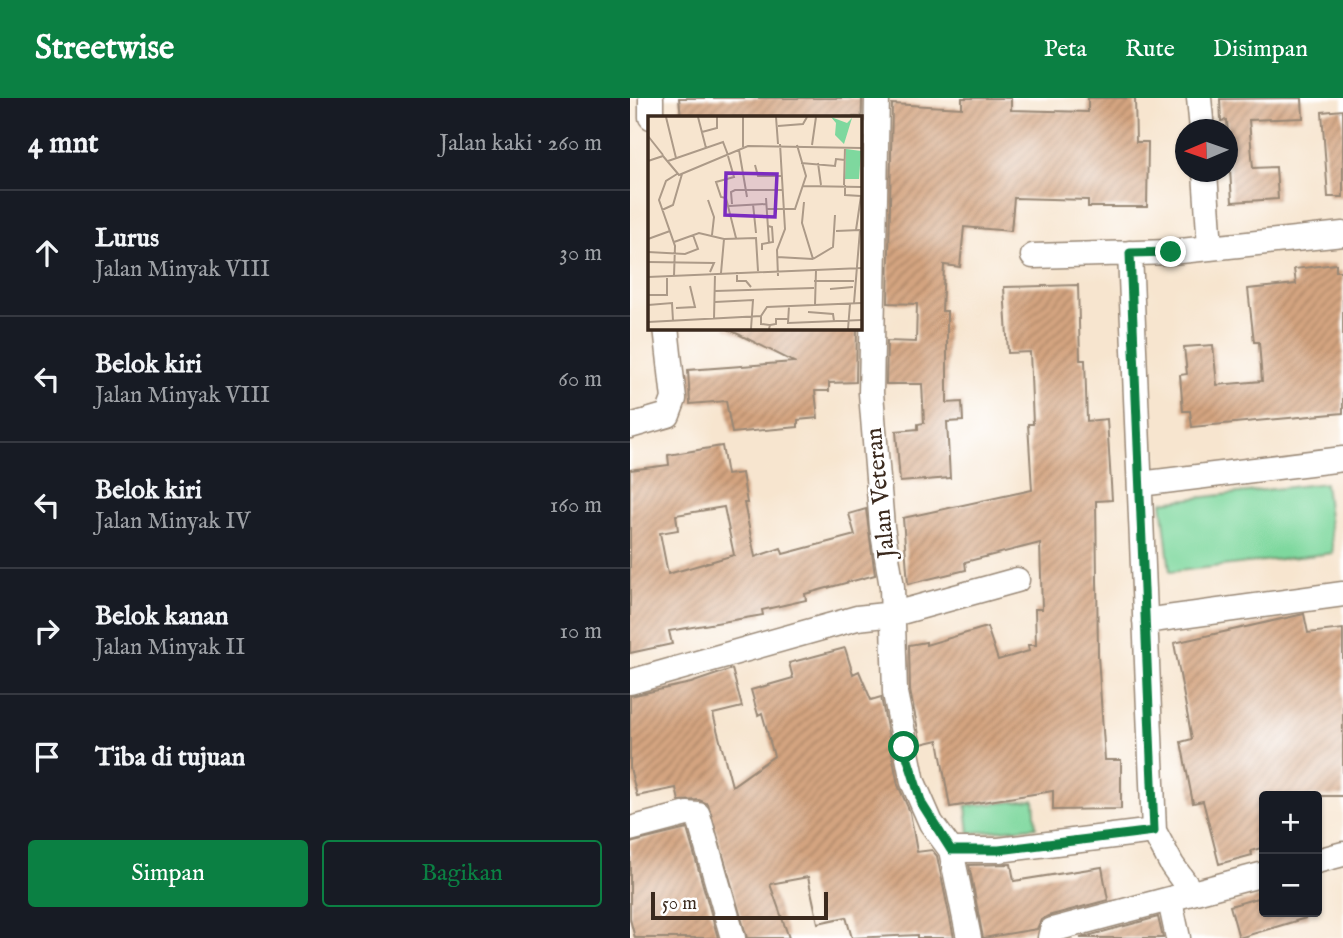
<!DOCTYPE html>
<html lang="id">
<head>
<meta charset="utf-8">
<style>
  :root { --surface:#171b24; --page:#242831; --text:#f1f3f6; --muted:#9ea1a6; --line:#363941; --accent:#0b8043 }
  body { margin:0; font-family:"IM FELL English",serif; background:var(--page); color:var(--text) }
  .controls { position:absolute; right:21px; bottom:21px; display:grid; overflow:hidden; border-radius:7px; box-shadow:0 2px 5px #0004 }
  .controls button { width:63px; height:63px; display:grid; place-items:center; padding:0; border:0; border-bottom:2px solid var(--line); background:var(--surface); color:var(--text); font:35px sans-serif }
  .compass { position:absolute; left:545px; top:21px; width:63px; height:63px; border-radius:50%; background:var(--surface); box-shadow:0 2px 5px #0004; rotate:268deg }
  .scale { position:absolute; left:21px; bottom:18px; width:177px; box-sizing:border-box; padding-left:7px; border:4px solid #3b2a1e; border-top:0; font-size:19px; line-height:24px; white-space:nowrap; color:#3b2a1e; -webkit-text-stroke:5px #fff; paint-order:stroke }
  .stop { position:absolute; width:21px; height:21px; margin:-16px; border:5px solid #0b8043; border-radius:50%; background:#fff }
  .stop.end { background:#0b8043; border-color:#fff; box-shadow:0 2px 7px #0008 }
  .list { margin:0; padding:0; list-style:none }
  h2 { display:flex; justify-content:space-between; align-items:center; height:91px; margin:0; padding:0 28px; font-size:30px }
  h2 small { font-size:23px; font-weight:400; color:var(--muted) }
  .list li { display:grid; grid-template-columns:46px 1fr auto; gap:21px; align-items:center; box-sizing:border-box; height:126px; padding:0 28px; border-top:2px solid var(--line) }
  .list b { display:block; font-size:26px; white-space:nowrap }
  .list p { margin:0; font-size:23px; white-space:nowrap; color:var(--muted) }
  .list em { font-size:23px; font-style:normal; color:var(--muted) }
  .actions { display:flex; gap:14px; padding:21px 28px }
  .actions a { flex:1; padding:16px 0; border:2px solid var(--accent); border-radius:7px; text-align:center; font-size:24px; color:var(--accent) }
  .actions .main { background:var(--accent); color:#fff }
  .icon { flex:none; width:38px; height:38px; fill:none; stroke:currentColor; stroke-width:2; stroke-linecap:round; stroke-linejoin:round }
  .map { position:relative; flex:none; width:713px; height:840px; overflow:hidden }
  header { display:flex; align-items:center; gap:42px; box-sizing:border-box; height:98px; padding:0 35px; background:var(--accent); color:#fff }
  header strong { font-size:33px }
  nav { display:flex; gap:38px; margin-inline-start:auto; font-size:24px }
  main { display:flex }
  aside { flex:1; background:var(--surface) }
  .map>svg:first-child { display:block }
  .pitch { fill:#7ed89e; stroke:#5c815e; stroke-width:2 }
  .building { fill:url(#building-hatch); fill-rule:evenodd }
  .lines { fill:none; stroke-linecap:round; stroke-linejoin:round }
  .minor-casing { stroke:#998876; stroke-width:27 }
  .minor { stroke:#fff; stroke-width:24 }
  .route { stroke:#0b8043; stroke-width:9 }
  .labels { text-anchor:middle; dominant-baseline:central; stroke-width:5; stroke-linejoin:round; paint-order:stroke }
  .street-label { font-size:24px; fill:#3b2a1e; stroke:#fff }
  .inset-road { fill:none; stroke:#ac9a88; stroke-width:2 }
  .view { fill:#7b2cbf; fill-opacity:0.15; stroke:#7b2cbf; stroke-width:3.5 }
  .inset-edge { fill:none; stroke:#3b2a1e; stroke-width:3.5 }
</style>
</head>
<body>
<header>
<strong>Streetwise</strong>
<nav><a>Peta</a><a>Rute</a><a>Disimpan</a></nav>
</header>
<main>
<aside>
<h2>4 mnt<small>Jalan kaki · 260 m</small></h2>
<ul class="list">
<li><svg class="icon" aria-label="ahead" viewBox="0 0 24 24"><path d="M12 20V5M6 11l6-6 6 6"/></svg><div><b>Lurus</b><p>Jalan Minyak VIII</p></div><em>30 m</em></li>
<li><svg class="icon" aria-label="left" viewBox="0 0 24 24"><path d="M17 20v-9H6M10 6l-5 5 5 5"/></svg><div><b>Belok kiri</b><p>Jalan Minyak VIII</p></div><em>60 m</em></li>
<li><svg class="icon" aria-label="left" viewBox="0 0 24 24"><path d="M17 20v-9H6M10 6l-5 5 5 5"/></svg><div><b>Belok kiri</b><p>Jalan Minyak IV</p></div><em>160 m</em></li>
<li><svg class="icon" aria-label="right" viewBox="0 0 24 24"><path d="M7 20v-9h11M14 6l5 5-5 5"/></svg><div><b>Belok kanan</b><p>Jalan Minyak II</p></div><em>10 m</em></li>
<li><svg class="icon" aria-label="arrive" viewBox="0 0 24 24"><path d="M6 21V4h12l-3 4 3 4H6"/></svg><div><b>Tiba di tujuan</b></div></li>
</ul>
<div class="actions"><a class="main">Simpan</a><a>Bagikan</a></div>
</aside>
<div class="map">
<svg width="713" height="840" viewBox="0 0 713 840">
  <defs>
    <pattern id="building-hatch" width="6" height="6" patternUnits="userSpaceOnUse" patternTransform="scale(1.75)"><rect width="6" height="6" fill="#d4a480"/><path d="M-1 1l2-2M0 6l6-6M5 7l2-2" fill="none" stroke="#ad8668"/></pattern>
  </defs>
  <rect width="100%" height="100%" fill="#fff"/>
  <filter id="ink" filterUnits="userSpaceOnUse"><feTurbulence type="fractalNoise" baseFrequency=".0143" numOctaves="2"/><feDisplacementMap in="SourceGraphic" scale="14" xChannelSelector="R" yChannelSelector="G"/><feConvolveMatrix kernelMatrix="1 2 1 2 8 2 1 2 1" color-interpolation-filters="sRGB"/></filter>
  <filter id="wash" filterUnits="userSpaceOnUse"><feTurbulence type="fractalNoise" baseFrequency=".00686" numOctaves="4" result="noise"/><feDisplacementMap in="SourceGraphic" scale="28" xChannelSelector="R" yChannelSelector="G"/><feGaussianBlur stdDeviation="1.57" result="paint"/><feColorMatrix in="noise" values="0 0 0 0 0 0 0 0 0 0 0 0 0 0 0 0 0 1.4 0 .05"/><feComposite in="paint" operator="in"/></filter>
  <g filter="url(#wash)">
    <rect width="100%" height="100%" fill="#f7e5cf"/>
    <path class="pitch" d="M 695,385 L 703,455 L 540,474 L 532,404 Z
      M 404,702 L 406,729 L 339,735 L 336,708 Z"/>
    <g id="blocks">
      <path class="building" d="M 49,0 L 232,0 L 229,141 L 229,19 L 51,19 Z
        M 332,0 L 381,0 L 381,12 L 458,14 L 458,0 L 505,0 L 506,44 L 518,44 L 517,109 L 458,109 L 458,102 L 384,100 L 381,133 L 334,129 L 330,169 L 314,167 L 312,213 L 317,213 L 317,305 L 332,304 L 333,323 L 317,324 L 320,380 L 270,384 L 266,333 L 288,331 L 288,326 L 294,325 L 292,286 L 256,286 L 257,243 L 286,244 L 287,206 L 258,205 L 262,6 L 332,10 Z
        M 672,0 L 673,20 L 619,22 L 623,70 L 646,69 L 648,101 L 602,104 L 597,22 L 591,23 L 590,1 Z
        M 713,12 L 713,99 L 698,99 L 692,14 Z
        M 706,166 L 706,173 L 713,173 L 713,315 L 562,329 L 560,313 L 553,313 L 550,277 L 557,276 L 554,249 L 583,247 L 587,287 L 632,283 L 629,244 L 624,244 L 618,191 L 666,186 L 664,171 Z
        M 448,187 L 450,262 L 455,262 L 457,323 L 477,321 L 482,402 L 466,403 L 468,558 L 475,662 L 491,662 L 491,711 L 423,712 L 423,693 L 320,709 L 308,642 L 291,646 L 280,593 L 279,547 L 296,544 L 296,547 L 357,529 L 368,562 L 399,553 L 398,547 L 406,547 L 405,511 L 412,511 L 410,445 L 335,464 L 336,472 L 278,486 L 273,420 L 402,392 L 398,326 L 403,326 L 400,254 L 378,255 L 374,189 Z
        M 94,229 L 227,229 L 226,284 L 199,285 L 199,293 L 185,293 L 188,320 L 168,322 L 168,329 L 102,335 L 96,303 L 60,306 L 58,272 L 164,264 Z
        M 92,348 L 97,377 L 112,375 L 117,405 L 114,405 L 125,459 L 151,450 L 153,456 L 225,437 L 219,416 L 236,411 L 245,477 L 175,496 L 176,502 L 132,512 L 133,517 L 39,533 L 42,546 L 0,555 L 0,372 L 39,367 L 38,357 ZM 94,409 L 104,457 L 38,476 L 30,435 L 48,432 L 46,417 Z
        M 674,516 L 678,535 L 713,531 L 713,698 L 634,698 L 634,749 L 621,753 L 622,757 L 589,766 L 573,703 L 563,705 L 551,644 L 562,641 L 544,545 Z
        M 215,550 L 223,576 L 229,573 L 241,602 L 251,599 L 268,687 L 280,714 L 287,754 L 302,752 L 307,758 L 324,840 L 287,840 L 287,837 L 222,840 L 216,819 L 188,825 L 178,779 L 140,786 L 159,840 L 117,840 L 78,706 L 69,702 L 49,703 L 46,690 L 7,698 L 0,670 L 0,598 L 61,585 L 102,571 L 112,609 L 83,616 L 102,688 L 144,658 L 132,615 L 128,617 L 121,592 L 163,580 L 159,565 Z
        M 57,731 L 88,840 L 5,840 L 0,821 L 0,745 Z
        M 381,766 L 384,783 L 472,769 L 478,802 L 418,818 L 411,822 L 407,831 L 353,840 L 339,767 Z
        M 634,798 L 634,814 L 678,814 L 679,819 L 609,840 L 600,808 Z
        M 528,819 L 533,840 L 450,840 Z"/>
    </g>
  </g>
  <g filter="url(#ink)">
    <use href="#blocks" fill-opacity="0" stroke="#998876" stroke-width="2"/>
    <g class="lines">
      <g class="minor-casing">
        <path id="minor" d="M 21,0 L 21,19
          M 247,0 L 241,295 L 252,429 L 262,489 L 265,595 L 283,684 L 301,725 L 321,752 L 369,752 L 524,733
          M 569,0 L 572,32
          M 575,74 L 580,150
          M 500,155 L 524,733 L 542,767 L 562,795
          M 403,158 L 541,154 L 713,136
          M 0,328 L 38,317 L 44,301 L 36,229
          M 510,386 L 713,361
          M 515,523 L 713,496
          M 0,584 L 227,520 L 264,516 L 387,482
          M 0,731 L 57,716 L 68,717 L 103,840
          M 321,752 L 339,840
          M 687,763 L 713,756
          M 540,803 L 548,840
          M 420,840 L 422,832 L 634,776"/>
      </g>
      <use href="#minor" class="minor"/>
    </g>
  </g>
  <g class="lines" filter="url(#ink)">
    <path class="route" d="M 274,649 L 292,706 L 321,752 L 369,752 L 524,733 L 500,155 L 541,154"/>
  </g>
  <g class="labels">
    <g class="street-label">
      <text transform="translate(251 395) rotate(-96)">Jalan Veteran</text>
    </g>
  </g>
  <g transform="translate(18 18)">
    <rect width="214" height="214" fill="#f7e5cf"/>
    <path d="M 183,1 L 199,7 L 204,2 L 196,28 L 187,19 L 188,7 ZM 198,33 L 213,35 L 211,63 L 197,63 Z" fill="#7ed89e"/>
    <path class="inset-road" d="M 18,1 L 28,42M 50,1 L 58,32M 128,1 L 130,28M 130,10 L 155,8 L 159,1M 54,16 L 69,12 L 69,1M 0,20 L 15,39M 164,29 L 168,1M 95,31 L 95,1M 91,34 L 99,81M 80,40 L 86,61 L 68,66 L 73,81 L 78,82 L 88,122M 0,45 L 15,40 L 31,59 L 100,30 L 214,32M 20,45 L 75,26 L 80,39M 153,47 L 187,50 L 188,43 L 197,44M 170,47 L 173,69M 107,49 L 110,60 L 134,60M 196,69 L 197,31M 197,69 L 197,79 L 213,80M 155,70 L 214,71M 118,82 L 121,127M 60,84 L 66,101 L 64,119M 156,86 L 154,107 L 165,143M 84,88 L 83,76 L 87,74 L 134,74M 105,88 L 108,117M 81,90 L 118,88M 119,93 L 147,93 L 158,60 L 149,29M 14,94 L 25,89 L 34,58M 208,114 L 213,80M 188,115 L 212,114M 0,123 L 22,115M 26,126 L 51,117 L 76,123 L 108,122 L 110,155M 114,134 L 114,128 L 125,126 L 124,111 L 120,110M 0,136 L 37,138 L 50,133 L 45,119M 129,141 L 165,143M 165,143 L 185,131 L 187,99M 0,146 L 66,147 L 62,156M 89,156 L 89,165 L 98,165 L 103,171M 73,157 L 76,123M 26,160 L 27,130 L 11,84 L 18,65 L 29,58M 130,160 L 129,134 L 137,113 L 132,28M 0,161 L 214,152M 166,165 L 206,165M 182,173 L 205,171M 67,175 L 166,172M 0,179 L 19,179 L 19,160M 67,186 L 105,184 L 103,213M 206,187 L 212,114M 0,189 L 24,187 L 25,205M 167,189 L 168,154M 141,190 L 140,207 L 214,204M 28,192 L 47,191 L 42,170M 160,196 L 185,198 L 186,205M 113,200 L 113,208 L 122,209 L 121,213M 66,203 L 67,158M 0,206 L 113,200 L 119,191 L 214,187M 122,209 L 128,208 L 128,203 L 140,203M 200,213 L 202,188"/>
    <path class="view" d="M 78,57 L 129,58 L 127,101 L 77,99 Z"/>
    <rect width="214" height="214" class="inset-edge"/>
  </g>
</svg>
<div class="controls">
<button>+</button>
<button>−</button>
</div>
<svg class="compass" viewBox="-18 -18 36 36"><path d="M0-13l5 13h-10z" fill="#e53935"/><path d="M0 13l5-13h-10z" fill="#9ea1a6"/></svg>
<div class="scale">50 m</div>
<div class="stop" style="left:274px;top:649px"></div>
<div class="stop end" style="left:541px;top:154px"></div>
</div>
</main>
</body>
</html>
